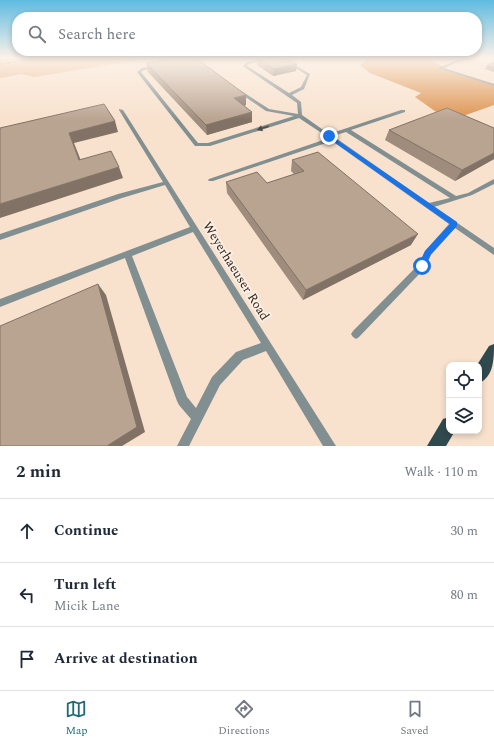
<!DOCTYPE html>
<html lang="en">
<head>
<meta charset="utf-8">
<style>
  :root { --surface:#fff; --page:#f2f2f3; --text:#1f2937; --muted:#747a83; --line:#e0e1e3; --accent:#206a75 }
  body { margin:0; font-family:Spectral,serif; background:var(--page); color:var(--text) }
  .controls { position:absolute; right:12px; bottom:12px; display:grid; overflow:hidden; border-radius:8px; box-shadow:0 2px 6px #0003 }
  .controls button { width:36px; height:36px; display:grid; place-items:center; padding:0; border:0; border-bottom:1px solid var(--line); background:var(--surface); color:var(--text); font:20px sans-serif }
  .stop { position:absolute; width:12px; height:12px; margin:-9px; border:3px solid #1a73e8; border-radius:50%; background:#fff }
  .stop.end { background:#1a73e8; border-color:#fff; box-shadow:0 1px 4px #0008 }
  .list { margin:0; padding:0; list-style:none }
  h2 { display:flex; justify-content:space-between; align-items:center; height:52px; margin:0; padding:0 16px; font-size:17px }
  h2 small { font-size:13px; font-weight:400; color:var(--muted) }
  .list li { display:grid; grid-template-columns:26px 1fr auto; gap:12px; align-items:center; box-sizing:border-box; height:64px; padding:0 16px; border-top:1px solid var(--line) }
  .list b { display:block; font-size:15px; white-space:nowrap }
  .list p { margin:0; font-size:13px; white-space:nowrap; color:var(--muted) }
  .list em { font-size:13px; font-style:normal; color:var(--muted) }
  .icon { flex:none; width:22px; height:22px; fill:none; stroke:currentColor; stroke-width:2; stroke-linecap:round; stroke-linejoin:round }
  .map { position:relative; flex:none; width:494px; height:446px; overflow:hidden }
  .search { position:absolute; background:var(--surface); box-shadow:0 2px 6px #0003; left:12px; right:12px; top:12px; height:44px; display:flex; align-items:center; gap:10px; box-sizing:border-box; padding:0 14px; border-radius:16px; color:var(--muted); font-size:15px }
  .sheet { height:244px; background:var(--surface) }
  nav { display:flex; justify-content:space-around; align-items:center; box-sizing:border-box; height:56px; border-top:1px solid var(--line); background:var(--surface); font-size:11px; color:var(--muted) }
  nav a { display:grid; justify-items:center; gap:2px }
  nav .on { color:var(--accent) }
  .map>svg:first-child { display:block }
  .green { fill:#e7b387 }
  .forest { fill:#dc934f }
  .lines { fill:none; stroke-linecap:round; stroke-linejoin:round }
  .lane { fill:#818f91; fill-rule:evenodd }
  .street { fill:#818f91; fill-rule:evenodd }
  .primary { fill:#30494d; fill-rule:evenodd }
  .rail { stroke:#968678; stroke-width:1.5; stroke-dasharray:3.5 3.5; stroke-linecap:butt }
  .wall { fill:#9f8c7d }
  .shaded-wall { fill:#827266 }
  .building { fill:#b9a391; stroke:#827266 }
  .oneway { fill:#4c4b47 }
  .route { fill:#1a73e8 }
  .labels { text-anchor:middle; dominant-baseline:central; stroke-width:3.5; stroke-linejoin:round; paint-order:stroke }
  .street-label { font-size:13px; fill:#2f261f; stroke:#fef0e4 }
</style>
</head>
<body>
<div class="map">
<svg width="494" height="446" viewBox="0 0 494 446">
  <rect width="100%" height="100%" fill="#f8e1cd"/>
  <path class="green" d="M 0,58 L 151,58 L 34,77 L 21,74 L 0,78 Z"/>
  <path class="forest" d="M 370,58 L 433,58 L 432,61 L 451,71 L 494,84 L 494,105 L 449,121 L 415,97 L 421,93 L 370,73 L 360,65 Z"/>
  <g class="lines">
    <path class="lane" d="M 263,58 L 269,58 L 249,64 L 247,66 L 289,93 L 301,87 L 307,75 L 279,58 L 283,58 L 310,74 L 304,89 L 292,95 L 301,102 L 302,115 L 329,134 L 401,110 L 405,110 L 405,112 L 351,130 L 456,196 L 468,193 L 494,179 L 494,184 L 472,195 L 434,207 L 494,248 L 494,255 L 455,228 L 431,255 L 425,268 L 359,337 L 356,339 L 353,337 L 351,334 L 353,331 L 419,264 L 425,251 L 449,224 L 332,141 L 213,181 L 209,181 L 208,180 L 209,179 L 329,138 L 299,118 L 210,146 L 195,146 L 137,72 L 142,68 L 156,66 L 156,68 L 144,70 L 141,72 L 198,143 L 208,143 L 294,116 L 266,111 L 238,92 L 238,90 L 240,90 L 269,109 L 298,114 L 297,103 L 243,66 L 247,62 ZM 346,132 L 450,198 L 429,203 L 333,136 Z
      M 119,109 L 123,110 L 336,446 L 323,446 L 266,351 L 243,360 L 220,385 L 189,446 L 177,446 L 191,419 L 179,405 L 177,401 L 125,258 L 0,307 L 0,299 L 190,227 L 165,185 L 122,198 L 0,240 L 0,234 L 118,194 L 163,182 L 119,110 ZM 193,232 L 261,343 L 236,352 L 212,377 L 196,408 L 187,397 L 132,256 Z"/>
    <path class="street" d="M 463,58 L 468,58 L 444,68 L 494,84 L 494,86 L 438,68 Z"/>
    <path class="primary" d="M 494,344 C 494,358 494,377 479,383 L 479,365 L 477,365 L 489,346 Z
      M 449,417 L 449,431 L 455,431 L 446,446 L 427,446 L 443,419 Z"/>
    <path class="rail" d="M 0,64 L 48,58"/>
  </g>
  <path class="wall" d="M 257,58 L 297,64 L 296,71 L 273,76 L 257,65 Z
    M 494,62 L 494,72 L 485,69 L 487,66 Z
    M 146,63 L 246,105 L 244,106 L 252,112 L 252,122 L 207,135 L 148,72 Z
    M 494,128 L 494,159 L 455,181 L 385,140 L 389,130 Z
    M 292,160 L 411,245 L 303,300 L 227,193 L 226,182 L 267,183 L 294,174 L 291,171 Z"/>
  <path class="shaded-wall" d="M 297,64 L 296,71 L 273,76 L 274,69 Z
    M 246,95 L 246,105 L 235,108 L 234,98 Z
    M 252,112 L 252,122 L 207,135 L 206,125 Z
    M 115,121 L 118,132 L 74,143 L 85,171 L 79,160 L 69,133 Z
    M 494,153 L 494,159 L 455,181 L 462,170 Z
    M 119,167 L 123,178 L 0,218 L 0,204 Z
    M 418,234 L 411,245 L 303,300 L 306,290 Z
    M 98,284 L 106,295 L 145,432 L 122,446 L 107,446 Z"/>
  <path class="building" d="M 173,58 L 196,58 L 246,95 L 234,98 L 252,112 L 206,125 L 146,63 Z
    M 257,58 L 285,58 L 297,64 L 274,69 Z
    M 494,62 L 494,68 L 487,66 Z
    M 104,104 L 115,121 L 69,133 L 79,160 L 111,151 L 119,167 L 0,204 L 0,128 Z
    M 447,108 L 494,128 L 494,153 L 462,170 L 389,130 Z
    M 318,152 L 418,234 L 306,290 L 226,182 L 257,172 L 267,183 L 304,171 L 292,160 Z
    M 98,284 L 137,427 L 107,446 L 0,446 L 0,326 Z"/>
  <defs><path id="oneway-solid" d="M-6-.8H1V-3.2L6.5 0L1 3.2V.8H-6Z"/></defs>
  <use class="oneway" href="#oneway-solid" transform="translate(263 128) rotate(162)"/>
  <linearGradient id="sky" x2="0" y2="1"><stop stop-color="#5ebbe2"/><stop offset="0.48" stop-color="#fcf2e8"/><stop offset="1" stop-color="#fcf2e8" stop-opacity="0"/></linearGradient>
  <rect width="494" height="120" fill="url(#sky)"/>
  <path class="route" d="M 327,135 L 330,135 L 457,222 L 457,226 L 431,254 L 424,268 L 419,268 L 418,266 L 425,251 L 450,224 L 327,137 Z"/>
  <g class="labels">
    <g class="street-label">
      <text transform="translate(236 271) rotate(58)">Weyerhaeuser Road</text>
    </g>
  </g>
</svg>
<div class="controls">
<button><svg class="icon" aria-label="locate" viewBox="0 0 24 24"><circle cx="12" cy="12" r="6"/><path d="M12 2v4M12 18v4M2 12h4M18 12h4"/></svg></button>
<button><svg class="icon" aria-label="layers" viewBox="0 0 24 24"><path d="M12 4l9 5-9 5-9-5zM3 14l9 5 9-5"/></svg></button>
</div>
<div class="stop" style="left:422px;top:266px"></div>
<div class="stop end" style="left:329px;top:136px"></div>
<div class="search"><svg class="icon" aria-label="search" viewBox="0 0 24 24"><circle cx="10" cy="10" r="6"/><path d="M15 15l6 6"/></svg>Search here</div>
</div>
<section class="sheet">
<h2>2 min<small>Walk · 110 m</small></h2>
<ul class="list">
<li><svg class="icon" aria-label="ahead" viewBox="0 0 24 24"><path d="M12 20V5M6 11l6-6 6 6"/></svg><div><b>Continue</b></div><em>30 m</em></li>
<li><svg class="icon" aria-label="left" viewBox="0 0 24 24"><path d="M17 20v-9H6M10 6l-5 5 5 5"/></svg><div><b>Turn left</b><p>Micik Lane</p></div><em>80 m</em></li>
<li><svg class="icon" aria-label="arrive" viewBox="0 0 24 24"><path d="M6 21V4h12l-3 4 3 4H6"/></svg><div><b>Arrive at destination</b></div></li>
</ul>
</section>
<nav>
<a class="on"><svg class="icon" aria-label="map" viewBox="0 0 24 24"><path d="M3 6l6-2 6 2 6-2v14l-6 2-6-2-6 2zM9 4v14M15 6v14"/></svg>Map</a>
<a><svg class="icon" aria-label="directions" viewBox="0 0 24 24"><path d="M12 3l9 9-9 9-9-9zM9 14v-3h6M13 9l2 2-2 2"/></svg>Directions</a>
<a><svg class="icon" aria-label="saved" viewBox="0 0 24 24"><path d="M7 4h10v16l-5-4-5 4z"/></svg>Saved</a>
</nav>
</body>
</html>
